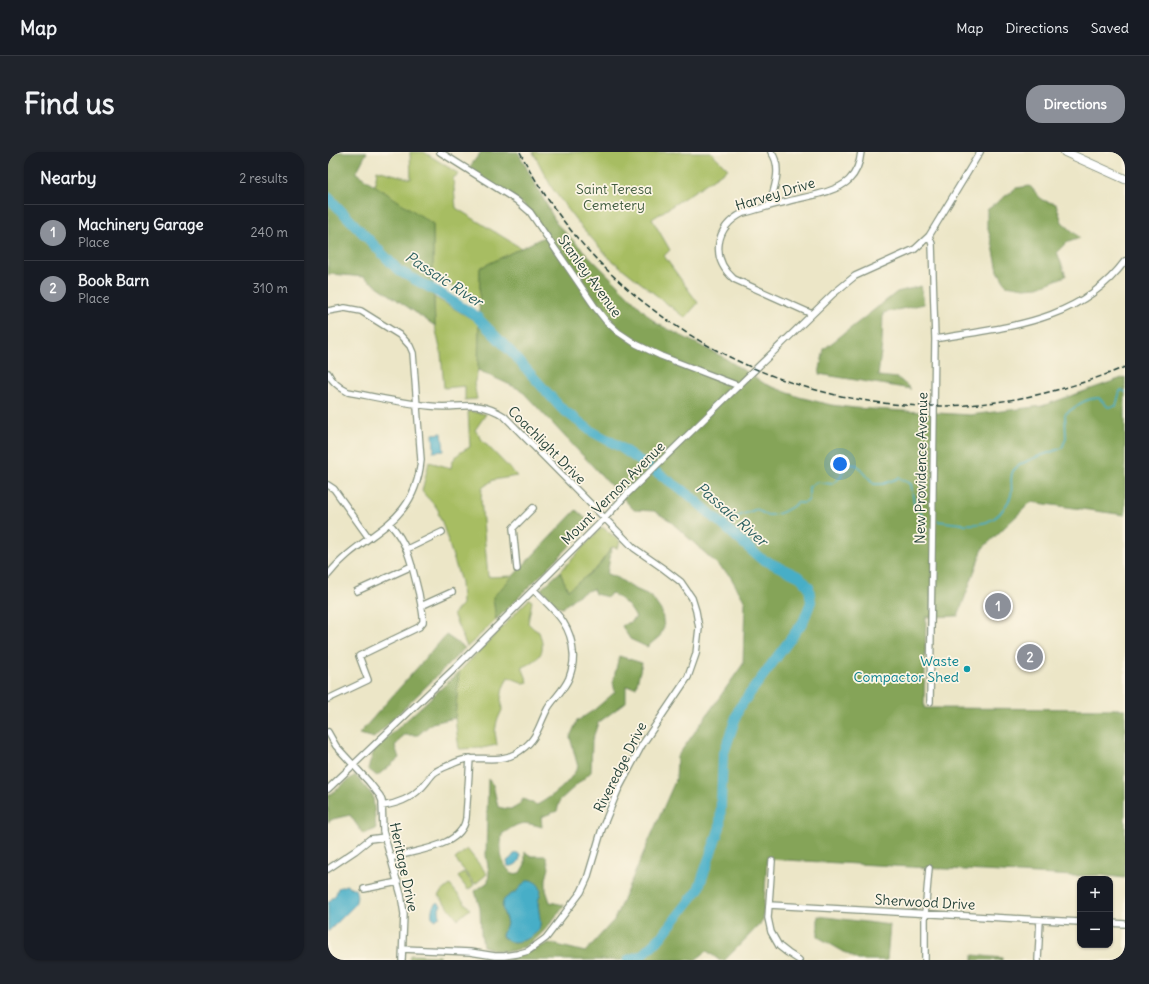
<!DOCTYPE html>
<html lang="en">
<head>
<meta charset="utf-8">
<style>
  :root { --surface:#171b24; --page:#20242c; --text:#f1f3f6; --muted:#9ea1a6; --line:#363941; --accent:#8c9099 }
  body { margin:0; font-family:Delius,sans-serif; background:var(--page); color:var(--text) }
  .controls { position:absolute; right:12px; bottom:12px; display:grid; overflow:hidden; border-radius:8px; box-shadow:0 1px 3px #0004 }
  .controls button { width:36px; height:36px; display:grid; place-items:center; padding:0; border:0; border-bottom:1px solid var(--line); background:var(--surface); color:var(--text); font:20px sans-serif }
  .you { position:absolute; left:512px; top:312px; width:14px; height:14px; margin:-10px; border:3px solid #fff; border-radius:50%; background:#1a73e8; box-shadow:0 0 0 6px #1a73e833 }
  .badge { display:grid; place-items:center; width:26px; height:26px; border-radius:50%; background:var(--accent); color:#fff; font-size:13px; font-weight:700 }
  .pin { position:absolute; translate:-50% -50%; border:2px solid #fff; box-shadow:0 1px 4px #0006 }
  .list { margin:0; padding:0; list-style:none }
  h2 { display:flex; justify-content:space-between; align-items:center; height:52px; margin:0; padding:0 16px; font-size:17px }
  h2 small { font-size:13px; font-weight:400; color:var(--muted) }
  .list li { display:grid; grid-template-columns:26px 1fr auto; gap:12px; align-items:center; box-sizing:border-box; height:56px; padding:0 16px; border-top:1px solid var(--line) }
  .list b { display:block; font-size:15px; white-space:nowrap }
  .list p { margin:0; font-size:13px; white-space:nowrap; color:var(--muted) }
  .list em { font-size:13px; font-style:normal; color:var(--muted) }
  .map { position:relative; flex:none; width:797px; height:808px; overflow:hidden; border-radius:16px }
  header { display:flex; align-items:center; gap:24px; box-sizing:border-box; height:56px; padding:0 20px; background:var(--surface); border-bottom:1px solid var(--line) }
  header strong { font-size:19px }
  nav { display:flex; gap:22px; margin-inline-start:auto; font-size:14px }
  .intro { display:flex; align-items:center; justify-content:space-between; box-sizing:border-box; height:96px; padding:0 24px }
  h1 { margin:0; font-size:28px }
  .button { padding:10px 18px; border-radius:16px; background:var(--accent); color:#fff; font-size:14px; font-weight:700 }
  main { display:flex; gap:24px; padding:0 24px }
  aside { flex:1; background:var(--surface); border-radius:16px; box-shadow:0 1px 3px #0004 }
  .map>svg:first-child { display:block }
  .green { fill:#a7bd62; stroke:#637d4b }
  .forest { fill:#85a458; stroke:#527046; fill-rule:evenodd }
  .water { fill:#47aec7; stroke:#33767e }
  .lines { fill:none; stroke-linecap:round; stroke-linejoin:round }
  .stream { stroke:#47aec7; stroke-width:1.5 }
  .river { stroke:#47aec7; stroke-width:10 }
  .street-casing { stroke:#86927e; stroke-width:8 }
  .primary-casing { stroke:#86927e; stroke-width:10 }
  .street { stroke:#fff; stroke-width:5.5 }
  .primary { stroke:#fff; stroke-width:8 }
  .rail { stroke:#1f3d34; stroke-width:1.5; stroke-dasharray:6 3; stroke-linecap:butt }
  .culture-dot { fill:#0f9aa8; stroke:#fcf5e5; stroke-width:1.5 }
  .labels { text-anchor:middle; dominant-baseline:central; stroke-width:3.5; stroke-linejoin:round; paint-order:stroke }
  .park-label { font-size:14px; fill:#415d40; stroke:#fcf5e5 }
  .street-label { font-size:14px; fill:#1f3d34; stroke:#fcf5e5 }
  .culture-label { font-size:14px; fill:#0d838f; stroke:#fcf5e5; text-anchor:end }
  .water-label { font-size:15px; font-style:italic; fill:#2b5f60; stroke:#fcf5e5 }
</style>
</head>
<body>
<header>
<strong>Map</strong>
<nav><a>Map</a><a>Directions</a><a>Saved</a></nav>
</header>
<div class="intro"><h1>Find us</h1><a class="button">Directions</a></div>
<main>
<aside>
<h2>Nearby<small>2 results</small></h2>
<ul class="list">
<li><span class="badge">1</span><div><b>Machinery Garage</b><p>Place</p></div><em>240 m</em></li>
<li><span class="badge">2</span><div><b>Book Barn</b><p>Place</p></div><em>310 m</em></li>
</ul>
</aside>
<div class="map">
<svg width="797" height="808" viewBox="0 0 797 808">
  <rect width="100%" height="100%" fill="#fcf5e5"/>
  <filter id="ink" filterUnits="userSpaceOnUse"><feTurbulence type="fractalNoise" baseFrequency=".025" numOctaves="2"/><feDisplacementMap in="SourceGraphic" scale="8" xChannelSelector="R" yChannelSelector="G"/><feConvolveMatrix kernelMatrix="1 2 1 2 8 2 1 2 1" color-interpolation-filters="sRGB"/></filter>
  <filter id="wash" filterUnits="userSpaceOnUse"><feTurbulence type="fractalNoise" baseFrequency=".012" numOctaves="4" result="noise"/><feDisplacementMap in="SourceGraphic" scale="16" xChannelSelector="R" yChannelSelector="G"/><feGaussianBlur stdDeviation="0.9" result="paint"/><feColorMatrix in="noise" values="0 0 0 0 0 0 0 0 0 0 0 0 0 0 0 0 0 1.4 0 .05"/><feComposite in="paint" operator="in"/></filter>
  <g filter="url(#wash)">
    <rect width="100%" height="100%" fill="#ece6c7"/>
    <path class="green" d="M 82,0 L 96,0 L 131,22 L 125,26 L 128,56 L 193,96 L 152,116 L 152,152 L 105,122 L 105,72 L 47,34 L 49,18 L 83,27 Z
      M 205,0 L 383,0 L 400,17 L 324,67 L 342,98 L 336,104 L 370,151 L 357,166 L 280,105 L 251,72 L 224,36 Z
      M 106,145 L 151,171 L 150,218 L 146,232 L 149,247 L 137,248 L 137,234 L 116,236 L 113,201 L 107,174 Z
      M 140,259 L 158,262 L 147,278 L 155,289 L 189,324 L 165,328 L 154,336 L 153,347 L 160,425 L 186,424 L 165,445 L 168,468 L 139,495 L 125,462 L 134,452 L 133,430 L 114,370 L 110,361 L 111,360 C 107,351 99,347 94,339 L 101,310 L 123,316 C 124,305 132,300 142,295 Z
      M 274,375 L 292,389 L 290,396 L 284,395 L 269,416 L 240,439 L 232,420 Z
      M 201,447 L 204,449 L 200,471 L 206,477 L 211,480 C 218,499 214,507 194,515 L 200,530 L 196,531 L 180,525 L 175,536 L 173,547 L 174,558 L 169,569 L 167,580 L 169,593 L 154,596 L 131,597 L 127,566 L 131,520 Z
      M 139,697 L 159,722 L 147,732 L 127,707 Z
      M 136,720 L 146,733 L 140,738 L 130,725 Z
      M 122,733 L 142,757 L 130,767 L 110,743 Z"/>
    <path class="forest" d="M 0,0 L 39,0 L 28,21 L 105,72 L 105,126 L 107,174 L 36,125 L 4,122 L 0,123 Z
      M 153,0 L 190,0 L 229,72 L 328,171 L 395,205 L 437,232 L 471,245 L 503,253 L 527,256 L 642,263 L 714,254 L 797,225 L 797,363 L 703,350 L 655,396 L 630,464 L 598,465 L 596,556 L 797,557 L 797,726 L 771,723 L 745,724 L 439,707 L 435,769 L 397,808 L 391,808 L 379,799 L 367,808 L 179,808 L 221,791 L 257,800 L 286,768 L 348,627 L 349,605 L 415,512 L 417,450 L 402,424 L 341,368 L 326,359 L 306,358 L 193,238 L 150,218 L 152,116 L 220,83 L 195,52 L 140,17 Z
      M 702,34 L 714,48 L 728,52 L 734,70 L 752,86 L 738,91 L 729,100 L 738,124 L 710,135 L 696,136 L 678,133 L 670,119 L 665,94 L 659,74 L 659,58 L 688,36 Z
      M 593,134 L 596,152 L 555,161 L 554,192 L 550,224 L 570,226 L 583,237 L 491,222 L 496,197 L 569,140 Z
      M 248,358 L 264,372 L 168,468 L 165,445 Z
      M 284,395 L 279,422 L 290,426 L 305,436 L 323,444 L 334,460 L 336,475 L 332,484 L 319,495 L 302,487 L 294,474 L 299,471 L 304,470 L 304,468 L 308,466 C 302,454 295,448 283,441 L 280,445 L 267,442 L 265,437 C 252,441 245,446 235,456 L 230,455 L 213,437 L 232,420 L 240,438 L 269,416 Z
      M 118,483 L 137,496 L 46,586 L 31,582 Z
      M 291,504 L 314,511 L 308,535 L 298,534 L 298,550 L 270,571 L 264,589 L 263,620 L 232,648 L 229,659 L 213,665 L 214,675 C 193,669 192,670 174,682 C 172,699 171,709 184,722 L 192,721 L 197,712 L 197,700 L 203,704 L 218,704 L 221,716 L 218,727 L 218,738 L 222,750 L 236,753 C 221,773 203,802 174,799 C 168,799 161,796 155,794 L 153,781 L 152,756 L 147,739 L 160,730 L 161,720 L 158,703 L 160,627 L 165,633 L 170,655 C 183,658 187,659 195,647 L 209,653 C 228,642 239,633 250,615 L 242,585 L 249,569 L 266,558 L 287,540 L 285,530 ZM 203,728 L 211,734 L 213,739 L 210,749 L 212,773 L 211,777 L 205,783 L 186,790 L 174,785 L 174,783 L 179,772 L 176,762 L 178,746 L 190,738 L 199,729 Z
      M 131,520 L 127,566 L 104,571 L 90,583 L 76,583 L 67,594 L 71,606 L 49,624 L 40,617 L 46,598 Z
      M 27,623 L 45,644 L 48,677 L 35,682 L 22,663 L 5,667 L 0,670 L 0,644 Z
      M 490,764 L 562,773 L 559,808 L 530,808 L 490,785 Z
      M 82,803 L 111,804 L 111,808 L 81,808 Z
      M 645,803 L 674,806 L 674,808 L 645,808 Z"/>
    <path class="water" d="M 114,281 L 116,299 L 105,300 L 106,297 L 105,282 Z
      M 190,701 L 192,704 C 192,711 186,715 180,714 L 179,709 L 183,706 L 186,702 Z
      M 203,728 C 207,730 211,732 212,736 C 214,742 210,746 210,751 C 210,758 214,770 211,777 C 206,787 180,797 174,783 L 179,772 C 178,763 169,752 179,745 C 183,742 187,741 190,738 C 195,733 196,729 203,728 Z
      M 18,733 L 27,737 C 30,744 29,748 26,754 L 0,780 L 0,751 L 8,742 L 10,736 Z
      M 110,750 L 113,753 L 111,757 L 112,764 L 108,768 L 104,765 C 103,760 104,752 110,750 Z"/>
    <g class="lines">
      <path class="stream" d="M 609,369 C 632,371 661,380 676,356 C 679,352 682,348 683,343 C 685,336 681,326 685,319 C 693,308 722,301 734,296 L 738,286 L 737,262 C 749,254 757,246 771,246 L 780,255 L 788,254 L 792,239 L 794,238 L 797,240
        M 392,371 L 429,357 C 432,359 436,363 440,363 C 450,364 462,357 469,351 L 477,351 L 481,348 L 481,335 L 489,330 L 504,332 L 513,325 L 516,317 L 521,312 L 529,313 L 546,332 L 555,332 L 571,326 L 583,332 L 586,352 L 597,367"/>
      <path class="river" d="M 0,45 L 71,119 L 110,140 L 148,164 L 184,201 L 233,256 L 263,279 L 289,293 L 360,342 L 432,406 L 472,425 L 481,435 L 483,450 L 475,470 L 411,556 L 395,604 L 392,675 L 370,738 L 333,785 L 314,803 L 300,808"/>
    </g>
  </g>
  <g filter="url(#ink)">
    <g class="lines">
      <g class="street-casing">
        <path id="street" d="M 112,0 L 188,48 L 202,60 L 267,155 L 278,169 L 290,180 L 308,192 L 333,204 L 411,234
          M 441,54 C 446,37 455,15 443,0
          M 601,84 L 604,92 L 607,187 L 602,550
          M 0,159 L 17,156 L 33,159 L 73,184 L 82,194 L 85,201 L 93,308 C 86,377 36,377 0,423
          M 484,162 L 406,127 C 382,106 387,75 415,61 C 429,58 443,53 457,50 C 475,45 508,41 521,28 C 528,21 532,10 533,0
          M 607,187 C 677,175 751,171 797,109
          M 0,221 C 4,230 10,235 20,240 C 47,245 74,251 102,254 C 130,258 148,246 176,264 L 306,396 L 336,417 L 353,430 L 364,446 L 368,459 L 371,476 L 368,502 L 360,525 L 314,593 L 290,638 L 274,677 L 259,727 L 253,740 L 218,786 L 200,799 L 189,802 L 176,804 L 167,804 L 142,800 L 75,797
          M 0,333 L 6,337 L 41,386
          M 79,397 L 114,380
          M 189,417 L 185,376 L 205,356
          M 29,439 L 84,414
          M 93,454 L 124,440
          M 0,547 L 40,528 L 31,504 L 91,475 L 95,470 C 96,461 92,451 91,442 C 84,415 81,393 62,372
          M 0,580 L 8,594 L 41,630 L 52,644 L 54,649 L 55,679 L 73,743 L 76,762 L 74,808
          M 0,637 L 125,518 L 276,367 L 298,343 L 505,142 L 527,124 L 587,97 L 601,84 L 652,0
          M 54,654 C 68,652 82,647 92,637 C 97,633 101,626 106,621 C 111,617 117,615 122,613 C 128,610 133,608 139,607 C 155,605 172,610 187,602 C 210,589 209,576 220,556 C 226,546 236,538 241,526 C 244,518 246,508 245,500 C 243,470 225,458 206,438
          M 63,706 C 86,698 134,696 138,666 L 142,606
          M 444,709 L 440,766 L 443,780 L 451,794 L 460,801 L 471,808
          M 0,717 L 27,699 L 42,687 L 57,685
          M 36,737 L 70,730
          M 441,753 L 752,770
          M 782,771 L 797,772
          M 597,808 L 597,762 L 601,716
          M 710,808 L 712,768"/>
      </g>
      <g class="primary-casing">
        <path id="primary" d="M 737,0 L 797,27"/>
      </g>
      <use href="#street" class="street"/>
      <use href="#primary" class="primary"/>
      <path class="rail" d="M 192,0 C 271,155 440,257 614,254 C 677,253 739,239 797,215"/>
    </g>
  </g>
  <circle class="culture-dot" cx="639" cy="517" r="4"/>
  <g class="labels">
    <g class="park-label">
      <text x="286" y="37">Saint Teresa<tspan x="286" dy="16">Cemetery</tspan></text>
    </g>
    <g class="street-label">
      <text transform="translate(447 42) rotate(-17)">Harvey Drive</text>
      <text transform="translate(262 124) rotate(54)">Stanley Avenue</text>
      <text transform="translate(219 293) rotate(45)">Coachlight Drive</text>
      <text transform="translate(593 316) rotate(-89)">New Providence Avenue</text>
      <text transform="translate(285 341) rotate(-45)">Mount Vernon Avenue</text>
      <text transform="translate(292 615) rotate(-63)">Riveredge Drive</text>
      <text transform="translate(76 715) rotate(78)">Heritage Drive</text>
      <text transform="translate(597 750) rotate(3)">Sherwood Drive</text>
    </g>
    <g class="culture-label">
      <text x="631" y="509">Waste<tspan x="631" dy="16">Compactor Shed</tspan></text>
    </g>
    <g class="water-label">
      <text transform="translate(116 127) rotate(33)">Passaic River</text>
      <text transform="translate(404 362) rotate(41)">Passaic River</text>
    </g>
  </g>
</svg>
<div class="controls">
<button>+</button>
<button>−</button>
</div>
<div class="you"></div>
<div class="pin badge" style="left:670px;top:454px">1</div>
<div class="pin badge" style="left:702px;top:505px">2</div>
</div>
</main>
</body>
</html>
